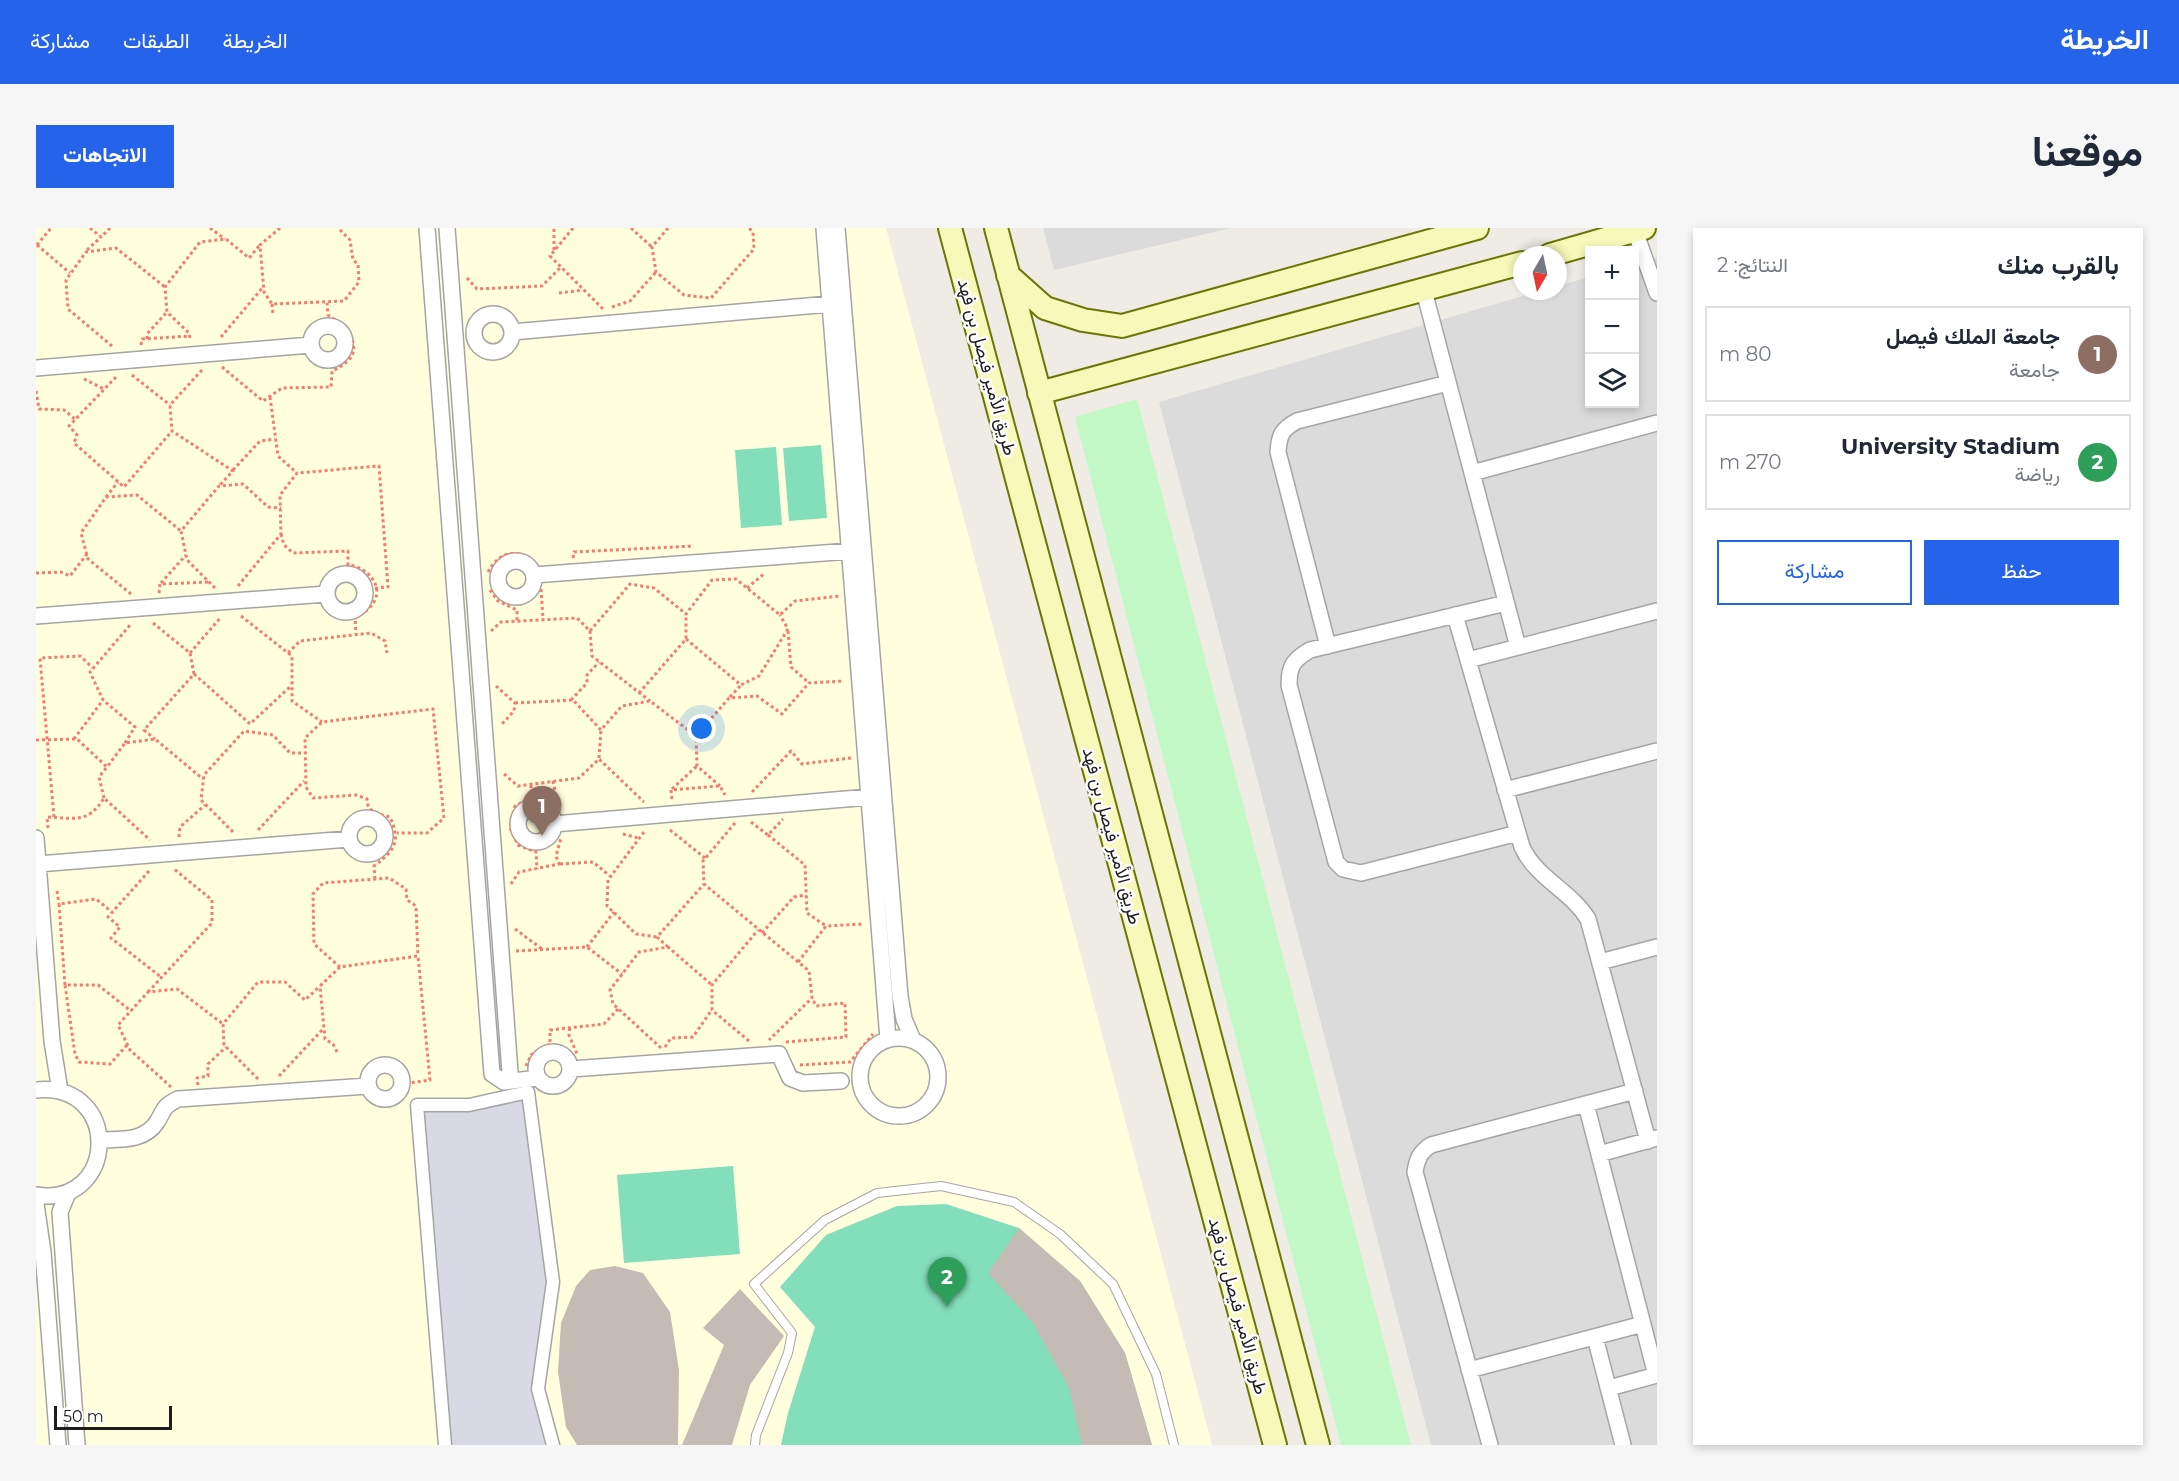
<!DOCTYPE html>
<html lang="ar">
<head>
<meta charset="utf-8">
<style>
  :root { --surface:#fff; --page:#f6f6f7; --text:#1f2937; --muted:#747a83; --line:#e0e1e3; --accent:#2563eb }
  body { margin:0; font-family:Montserrat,Vazirmatn,sans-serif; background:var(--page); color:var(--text); direction:rtl }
  .controls { position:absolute; right:18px; top:18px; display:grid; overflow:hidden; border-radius:0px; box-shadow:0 3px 9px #0003 }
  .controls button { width:54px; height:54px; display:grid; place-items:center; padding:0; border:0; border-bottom:2px solid var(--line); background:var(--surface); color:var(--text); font:30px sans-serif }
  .compass { position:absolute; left:1477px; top:18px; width:54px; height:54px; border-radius:50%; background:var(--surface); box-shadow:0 3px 9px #0003; rotate:189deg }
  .scale { position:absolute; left:18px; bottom:15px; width:118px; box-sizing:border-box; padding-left:6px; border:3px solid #1e1e1e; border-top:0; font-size:16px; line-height:21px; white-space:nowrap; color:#1e1e1e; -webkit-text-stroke:4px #fff; paint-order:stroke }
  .you { position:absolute; left:666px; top:501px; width:21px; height:21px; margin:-15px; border:4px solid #fff; border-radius:50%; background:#1a73e8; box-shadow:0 0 0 9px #1a73e833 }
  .badge { display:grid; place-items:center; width:39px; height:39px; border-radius:50%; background:var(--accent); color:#fff; font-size:20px; font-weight:700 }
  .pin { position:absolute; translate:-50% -50px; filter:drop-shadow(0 2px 3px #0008) }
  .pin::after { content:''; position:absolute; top:32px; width:21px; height:18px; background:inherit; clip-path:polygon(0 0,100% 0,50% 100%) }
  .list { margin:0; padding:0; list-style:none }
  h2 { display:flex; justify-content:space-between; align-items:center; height:78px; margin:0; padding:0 24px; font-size:26px }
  h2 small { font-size:20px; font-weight:400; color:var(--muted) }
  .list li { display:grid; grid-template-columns:39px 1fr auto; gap:18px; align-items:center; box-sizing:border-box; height:96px; margin:0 12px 12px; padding:0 12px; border:2px solid var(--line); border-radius:0px }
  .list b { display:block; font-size:22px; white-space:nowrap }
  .list p { margin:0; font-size:20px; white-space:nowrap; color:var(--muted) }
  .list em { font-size:20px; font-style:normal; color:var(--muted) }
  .actions { display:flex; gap:12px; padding:18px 24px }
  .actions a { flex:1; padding:14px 0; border:2px solid var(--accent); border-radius:0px; text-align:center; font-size:21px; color:var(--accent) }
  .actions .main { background:var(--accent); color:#fff }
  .icon { flex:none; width:33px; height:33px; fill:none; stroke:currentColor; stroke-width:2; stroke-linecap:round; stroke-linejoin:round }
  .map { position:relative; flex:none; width:1621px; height:1217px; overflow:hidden; direction:ltr; border-radius:0px }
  header { display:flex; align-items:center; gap:36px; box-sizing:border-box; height:84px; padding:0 30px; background:var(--accent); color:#fff }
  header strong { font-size:28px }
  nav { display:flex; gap:33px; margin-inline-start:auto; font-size:21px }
  .intro { display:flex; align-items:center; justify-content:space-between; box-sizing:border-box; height:144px; padding:0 36px }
  h1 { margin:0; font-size:42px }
  .button { padding:15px 27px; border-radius:0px; background:var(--accent); color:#fff; font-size:21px; font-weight:700 }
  main { display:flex; gap:36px; padding:0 36px }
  aside { flex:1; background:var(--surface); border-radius:0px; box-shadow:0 3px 9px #0003 }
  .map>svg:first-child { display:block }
  .residential { fill:#dcdbdb }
  .education { fill:#ffffde }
  .park { fill:#c2f9c6 }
  .pitch { fill:#83debb }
  .plaza { fill:#d9d9e5 }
  .building { fill:#c4bbb4 }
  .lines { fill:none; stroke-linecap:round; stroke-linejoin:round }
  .service-casing { stroke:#a5a5a5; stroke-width:10 }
  .pedestrian-casing { stroke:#a5a5a5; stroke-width:15 }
  .minor-casing { stroke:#a5a5a5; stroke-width:18 }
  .secondary-casing { stroke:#6a7605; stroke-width:26 }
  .path { stroke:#f97a6c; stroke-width:3; stroke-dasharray:3 3; stroke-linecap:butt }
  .service { stroke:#fff; stroke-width:8 }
  .pedestrian { stroke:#fff; stroke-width:12 }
  .minor { stroke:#fff; stroke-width:15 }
  .secondary { stroke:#f6f9b9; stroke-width:22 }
  .labels { text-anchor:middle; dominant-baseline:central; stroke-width:5; stroke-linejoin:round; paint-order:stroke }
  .street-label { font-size:18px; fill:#1e1e1e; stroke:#fff }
</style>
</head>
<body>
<header>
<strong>الخريطة</strong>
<nav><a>الخريطة</a><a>الطبقات</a><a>مشاركة</a></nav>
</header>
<div class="intro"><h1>موقعنا</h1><a class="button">الاتجاهات</a></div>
<main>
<aside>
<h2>بالقرب منك<small>النتائج: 2</small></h2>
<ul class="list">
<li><span class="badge" style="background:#8d6e63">1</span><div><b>جامعة الملك فيصل</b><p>جامعة</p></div><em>80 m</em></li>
<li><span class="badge" style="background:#2e9e5b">2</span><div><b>University Stadium</b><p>رياضة</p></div><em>270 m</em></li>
</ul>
<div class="actions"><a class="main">حفظ</a><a>مشاركة</a></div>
</aside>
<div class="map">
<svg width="1621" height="1217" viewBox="0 0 1621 1217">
  <rect width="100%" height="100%" fill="#efece5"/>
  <path class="residential" d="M 1007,0 L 1195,0 L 1018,42 Z
    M 1621,29 L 1621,1217 L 1395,1217 L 1123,174 L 1504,63 L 1522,63 L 1522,58 L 1553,49 L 1554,176 L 1598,176 L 1599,36 Z"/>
  <path class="education" d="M 0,0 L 850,0 L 1176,1217 L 0,1217 Z"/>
  <path class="park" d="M 1101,171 L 1375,1217 L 1305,1217 L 1039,189 Z"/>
  <path class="pitch" d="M 785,217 L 791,290 L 753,293 L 747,220 Z
    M 740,219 L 746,297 L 705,300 L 699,222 Z
    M 697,938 L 704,1026 L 588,1035 L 581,947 Z
    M 910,976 L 983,1000 L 1044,1053 L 1089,1125 L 1116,1217 L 745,1217 L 752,1185 L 779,1099 L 744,1059 L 790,1007 L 861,978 Z"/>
  <path class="plaza" d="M 492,864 L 517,1054 L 502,1161 L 517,1217 L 409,1217 L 381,877 L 433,877 Z"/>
  <path class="building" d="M 983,1000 L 1044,1053 L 1089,1125 L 1116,1217 L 1046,1217 L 1033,1160 L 997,1095 L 952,1045 Z
    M 579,1038 L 607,1045 L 634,1084 L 643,1142 L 642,1217 L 541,1217 L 530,1199 L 522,1144 L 525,1095 L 540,1058 L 554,1042 Z
    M 704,1061 L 748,1108 L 714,1157 L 696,1217 L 646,1217 L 688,1117 L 667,1100 Z"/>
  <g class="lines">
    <g class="service-casing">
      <path id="service" d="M 719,1217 L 720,1207 L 752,1125 L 756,1105 L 718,1056 L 789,992 L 841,965 L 905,958 L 978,974 L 1024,1006 L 1077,1056 L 1120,1146 L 1138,1217"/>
    </g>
    <g class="pedestrian-casing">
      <path id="pedestrian" d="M 409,1217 L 381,877 L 433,877 L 492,864 L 517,1054 L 502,1161 L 517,1217"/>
    </g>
    <g class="minor-casing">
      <path id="minor" d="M 391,0 L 456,846 L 468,854 L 474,844 L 411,0
        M 788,0 L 852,811
        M 801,0 L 864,768 L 868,791 L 877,812
        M 1599,3 L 1621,65
        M 1388,63 L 1482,419
        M438 105a19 19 0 1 1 38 0a19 19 0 1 1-38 0Z
        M275 115a17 17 0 1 1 34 0a17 17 0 1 1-34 0Z
        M 476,104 L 794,76
        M 0,140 L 275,117
        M 1436,245 L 1621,195
        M462 351a18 18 0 1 1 36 0a18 18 0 1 1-36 0Z
        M291 365a19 19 0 1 1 38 0a19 19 0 1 1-38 0Z
        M 498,347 L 814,323
        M 1470,375 L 1274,422 C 1257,432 1253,438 1253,457 L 1300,634 L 1307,641 L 1325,645 L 1482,605
        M 1419,387 L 1486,619 C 1500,650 1535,663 1552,691 L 1612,913
        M 0,388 L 290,366
        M 1292,418 L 1242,224 C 1243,207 1246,201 1261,193 L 1412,155
        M 1432,432 L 1621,383
        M 1469,562 L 1621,523
        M482 596a18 18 0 1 1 36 0a18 18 0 1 1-36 0Z
        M313 608a18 18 0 1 1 36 0a18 18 0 1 1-36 0Z
        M 518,596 L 833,569
        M 0,610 L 16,813 L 24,863
        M 2,636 L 313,611
        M 1564,734 L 1621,719
        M824 849a39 39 0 1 1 78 0a39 39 0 1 1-78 0Z
        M500 841a17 17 0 1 1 34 0a17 17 0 1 1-34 0Z
        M332 854a17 17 0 1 1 34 0a17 17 0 1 1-34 0Z
        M 535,841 L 743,826 L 754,850 L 767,855 L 805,853
        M 468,854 L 502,850
        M 0,862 C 87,854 81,980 0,967
        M 1550,876 L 1620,1147
        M 64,912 C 84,911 108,914 121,894 C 129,881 126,879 142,871 L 332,858
        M 1563,926 L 1621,910
        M 32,965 L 24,984 L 41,1217
        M 0,976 L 7,1024 L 22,1217
        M 1559,1109 L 1587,1217
        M 1433,1142 L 1607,1096
        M 1573,1160 L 1621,1147
        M 1454,1217 L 1379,944 C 1381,931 1384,924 1395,917 L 1599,863"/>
    </g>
    <g class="secondary-casing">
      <path id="secondary" d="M 914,0 L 1239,1217
        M 960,0 L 1282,1217
        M 1514,27 L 1608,0
        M 972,47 L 1009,80 L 1047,92 L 1086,98 L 1441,0
        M 1003,165 L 1486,35"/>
    </g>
    <path class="path" d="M 54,0 L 65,9 L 74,0
      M 174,0 L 189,11
      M 244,0 L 224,17 L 228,64 L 236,76 L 308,73 L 323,54 L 322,36 L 317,32 L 314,12 L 302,0
      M 537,0 L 514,28 L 567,81
      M 595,0 L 616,19
      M 632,0 L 616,19 L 620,44 L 648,67 L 675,70 L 718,21 L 717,4 L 713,0
      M 1,17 L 34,45
      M 1,17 L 15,0
      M 51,22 L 65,9
      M 518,22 L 518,0
      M 431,50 L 441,61 L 506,58 L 525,39
      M 523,65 L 547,62
      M 236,76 L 237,86
      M 576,79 L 594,73 L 620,44
      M 185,109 L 228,58
      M 154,110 L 153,105 L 131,84 L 129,59 L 164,14 L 190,11 L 213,30 L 224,17
      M 111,111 L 111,106 L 131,84
      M 105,117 L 106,111 L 154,108
      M 76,118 L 32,81 L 30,52 L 50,24 L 80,20 L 129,59
      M 186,139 L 227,173 L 246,160 L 295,159 L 296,143 C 333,127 317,103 292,87 L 291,75
      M 166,142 L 134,177 L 136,203 L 197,243 L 183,258
      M 96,147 L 134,177
      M 80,149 L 33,198 L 41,207 L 38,215 L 88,259 L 136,203
      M 48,151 L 68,161
      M 0,163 L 3,181 L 28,182 L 39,191
      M 234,169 L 242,228 L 261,245
      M 197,242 L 224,213 L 239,211
      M 70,269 L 82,254
      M 245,306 L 248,317 L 257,325 L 312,323 L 312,337 C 331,338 351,360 335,378 C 331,383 324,387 319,390 L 320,406
      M 537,330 L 538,324 L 658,318
      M 452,344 C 463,324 479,320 497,333
      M 0,345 L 25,344 L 34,348 L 51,326
      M 125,355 L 150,327
      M 202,358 L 245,306 L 244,267 L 261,245 L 343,238 L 352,359 L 329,361
      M 179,360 L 151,332 L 145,303 L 183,258 L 207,256 L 232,279 L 245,280
      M 711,360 L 729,345
      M 505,361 L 507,391
      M 454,362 L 462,373 L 481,382 L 481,393
      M 123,365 L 124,356 L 173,354
      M 95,366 L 52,331 L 45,305 L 70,269 L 101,267 L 145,303
      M 205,388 L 256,428 L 256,473 L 286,494
      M 117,395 L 154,425 L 158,446 L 108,502 L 119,511
      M 455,403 L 465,394 L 541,390 L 554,403 L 594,356 L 618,360 L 650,386 L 676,352 L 700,351 L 744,387 L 759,373 L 804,368
      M 554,403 L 556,428 L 614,473
      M 752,403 L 755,439 L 773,455
      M 650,411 L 705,457 L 723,448 L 752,401 L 744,387
      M 154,425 L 185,389
      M 252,425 L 264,413 L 335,405 L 349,413 L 351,425
      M 158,446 L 214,496 L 256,457
      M 460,458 L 479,475 L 478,483 L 464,498
      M 603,465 L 650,411 L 650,386
      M 694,469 L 705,457
      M 535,472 L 551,455 L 551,447 L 563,434
      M 479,475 L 537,472 L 565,502 L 586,478 L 614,473 L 660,508
      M 38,511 L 67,472
      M 0,512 L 41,511 L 71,539 L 89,515 L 119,511 L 167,551
      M 89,515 L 99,499 L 67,472 L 54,444 L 95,396
      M 563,530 L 565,502
      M 468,546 L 482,558 L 543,550 L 563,531 L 608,574
      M 517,553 L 523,581
      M 495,557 L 495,570 L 479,578 L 474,600 L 482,617 L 500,624 L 501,641
      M 684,558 L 661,538 L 660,508 L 693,470 L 721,468 L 746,486 L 773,455 L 808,453
      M 636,561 L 661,538
      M 716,564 L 755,523 L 766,536 L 815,530
      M 68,570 L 63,549 L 71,539
      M 636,571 L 635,562 L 684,558 L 689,567
      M 18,589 L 4,430 L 44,428 L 57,440
      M 715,594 L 732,607 L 747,591
      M 699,595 L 667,633 L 668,656 L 773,743 L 776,770 L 733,812
      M 12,600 L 11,589 C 39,590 52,596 68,570 L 114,612
      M 222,602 L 268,553
      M 634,602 L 669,630
      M 197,604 L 165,572 L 168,547 L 208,503 L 237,507 L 254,525 L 269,525
      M 608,604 L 572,652 L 571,678 L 600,706 L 621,709
      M 587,606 L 602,610
      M 732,607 L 769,637 L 771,685 L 790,698
      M 143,609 L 144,599 L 169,577
      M 524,636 L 557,634 L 574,648
      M 113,643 L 72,689 L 84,699 L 75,710 L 125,749
      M 339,651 L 338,638 C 359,622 365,614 354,589 C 343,586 331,585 331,571 L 320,567 L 277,570 L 270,559 L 269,510 L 286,494 L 397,481 L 408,590 L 391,605 L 361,605
      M 475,656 L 483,644 L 523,636 L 520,628 L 525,610
      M 21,663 L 23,676
      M 479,701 L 506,721
      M 726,705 L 758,669 L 770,667
      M 551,719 L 578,684
      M 632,719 L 621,709 L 668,656
      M 480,723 L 551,719 L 586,746
      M 762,734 L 790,698 L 828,696
      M 304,739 L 278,716 L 277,666 L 287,655 L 353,650 L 370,661 L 371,672 L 380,678 L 382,728
      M 29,757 L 23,676 L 60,671 L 76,684
      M 112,764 L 176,695 L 176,672 L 138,641
      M 534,800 L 533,807 L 541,826
      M 713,813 L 676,782 L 676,757 L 722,702
      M 750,814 L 810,809 L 809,775 L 780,778 L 776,770
      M 91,817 L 74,836 L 43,834 L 39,826 L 29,757 L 62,757 L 95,783
      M 629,819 L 635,810 L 657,809 L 675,783
      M 625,820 L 577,776 L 574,762 L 603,724 L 632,719 L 676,757
      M 301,824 L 297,816 L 289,811 L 284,758 L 304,739 L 382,728 L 394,852 L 367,856
      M 764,837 L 814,834 L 837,806
      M 490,838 L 495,827 L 514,816 L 514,802 L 568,796 L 582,781
      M 243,848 L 288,800
      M 222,851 L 188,817 L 187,796 L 222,754 L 249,754 L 269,772 L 284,758
      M 162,857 L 161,850 L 172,848 L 172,836 L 190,819
      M 135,859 L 94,822 L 82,797 L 112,764 L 141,761 L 187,796"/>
    <use href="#service" class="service"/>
    <use href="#pedestrian" class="pedestrian"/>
    <use href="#minor" class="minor"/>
    <use href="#secondary" class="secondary"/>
  </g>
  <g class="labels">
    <g class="street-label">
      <text transform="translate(951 139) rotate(75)">طريق الأمير فيصل بن فهد</text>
      <text transform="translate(1076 608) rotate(75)">طريق الأمير فيصل بن فهد</text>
      <text transform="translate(1202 1078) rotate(75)">طريق الأمير فيصل بن فهد</text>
    </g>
  </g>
</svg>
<div class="controls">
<button>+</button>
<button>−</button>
<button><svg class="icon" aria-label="layers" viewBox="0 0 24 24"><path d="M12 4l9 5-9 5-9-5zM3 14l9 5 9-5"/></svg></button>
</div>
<svg class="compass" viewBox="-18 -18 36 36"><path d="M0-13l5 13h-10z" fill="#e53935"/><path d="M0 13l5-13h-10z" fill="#747a83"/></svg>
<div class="scale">50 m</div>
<div class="you"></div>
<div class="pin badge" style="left:506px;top:608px;background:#8d6e63">1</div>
<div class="pin badge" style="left:911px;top:1079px;background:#2e9e5b">2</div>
</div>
</main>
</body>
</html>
